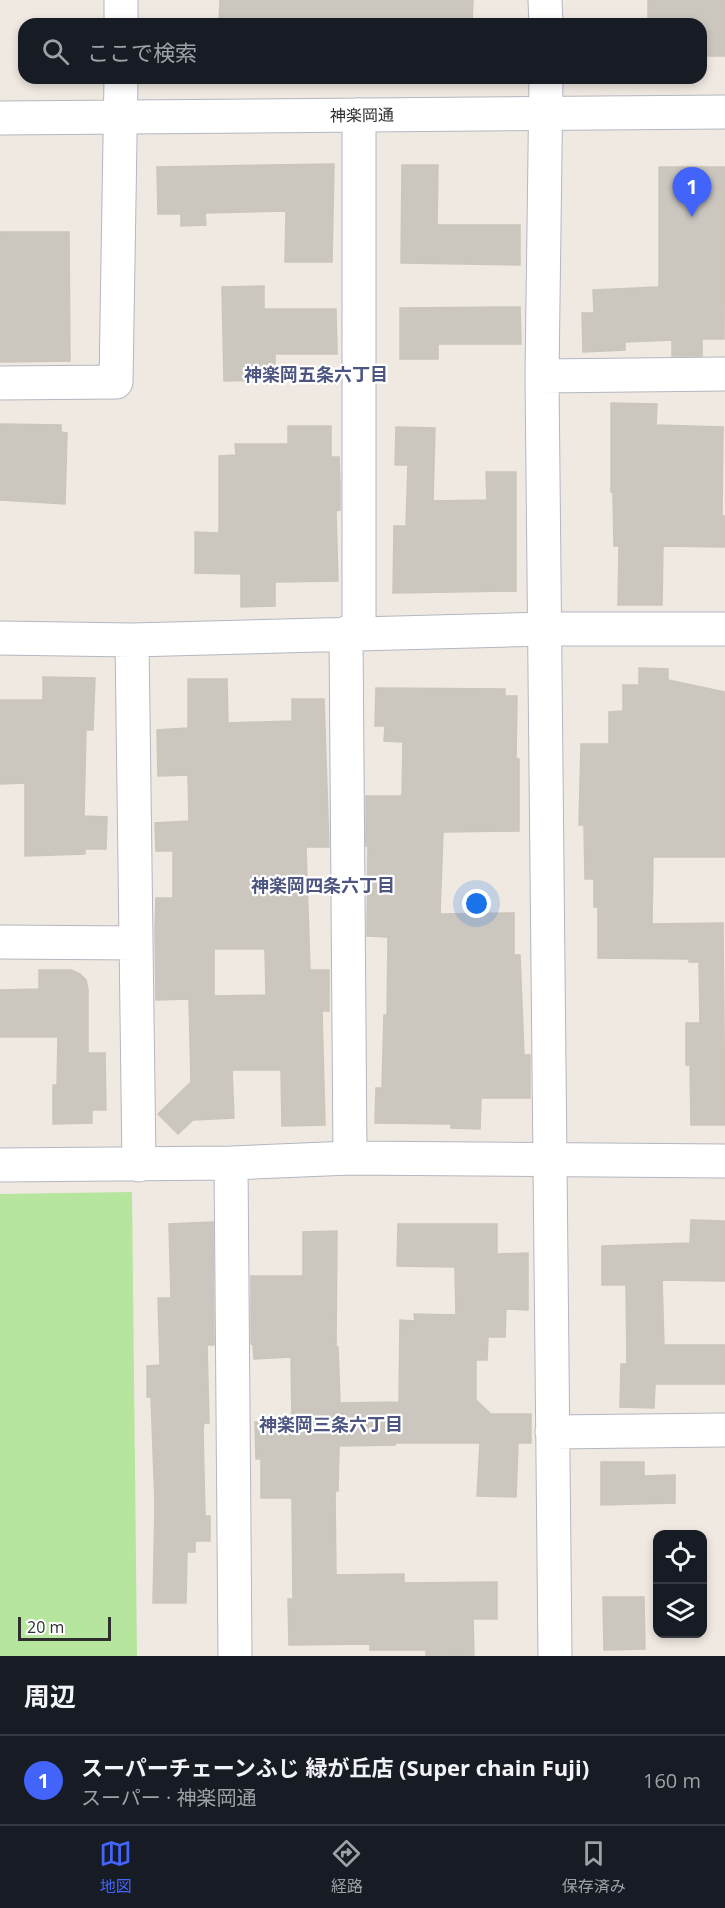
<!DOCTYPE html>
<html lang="ja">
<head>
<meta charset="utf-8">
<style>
  :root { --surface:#171b24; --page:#242831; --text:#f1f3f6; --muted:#9ea1a6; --line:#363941; --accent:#4264fb }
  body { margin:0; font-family:"Open Sans","Noto Sans JP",sans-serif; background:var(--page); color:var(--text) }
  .controls { position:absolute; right:18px; bottom:18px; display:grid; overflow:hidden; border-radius:12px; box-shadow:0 3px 9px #0003 }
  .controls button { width:54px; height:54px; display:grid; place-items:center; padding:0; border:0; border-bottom:2px solid var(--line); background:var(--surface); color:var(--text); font:30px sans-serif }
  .scale { position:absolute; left:18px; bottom:15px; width:93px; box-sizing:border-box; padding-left:6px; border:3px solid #2e2e2e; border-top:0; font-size:16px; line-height:21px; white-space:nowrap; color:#2e2e2e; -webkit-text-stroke:4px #fff; paint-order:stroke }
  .you { position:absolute; left:477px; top:904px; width:21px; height:21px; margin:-15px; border:4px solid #fff; border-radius:50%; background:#1a73e8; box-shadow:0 0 0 9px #1a73e833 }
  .badge { display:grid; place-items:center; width:39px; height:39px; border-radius:50%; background:var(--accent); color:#fff; font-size:20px; font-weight:700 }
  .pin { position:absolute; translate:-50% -50px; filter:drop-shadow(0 2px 3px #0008) }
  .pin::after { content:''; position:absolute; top:32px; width:21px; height:18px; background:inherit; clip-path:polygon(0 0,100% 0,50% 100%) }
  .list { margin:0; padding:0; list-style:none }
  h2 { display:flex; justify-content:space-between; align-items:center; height:78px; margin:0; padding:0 24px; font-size:26px }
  h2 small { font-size:20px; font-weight:400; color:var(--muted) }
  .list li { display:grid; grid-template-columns:39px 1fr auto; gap:18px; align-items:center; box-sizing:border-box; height:90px; padding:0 24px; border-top:2px solid var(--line) }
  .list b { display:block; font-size:22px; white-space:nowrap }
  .list p { margin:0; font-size:20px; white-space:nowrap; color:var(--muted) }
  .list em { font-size:20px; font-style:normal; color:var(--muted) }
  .icon { flex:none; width:33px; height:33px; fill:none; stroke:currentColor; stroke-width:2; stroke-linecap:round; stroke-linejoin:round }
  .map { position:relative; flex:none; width:725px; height:1656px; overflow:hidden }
  .search { position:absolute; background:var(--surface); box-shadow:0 3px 9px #0003; left:18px; right:18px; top:18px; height:66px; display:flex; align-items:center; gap:15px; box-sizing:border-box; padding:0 21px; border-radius:18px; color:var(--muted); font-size:22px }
  .sheet { height:168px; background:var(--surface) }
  nav { display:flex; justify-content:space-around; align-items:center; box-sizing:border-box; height:84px; border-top:2px solid var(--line); background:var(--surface); font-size:16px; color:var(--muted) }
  nav a { display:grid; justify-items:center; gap:3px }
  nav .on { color:var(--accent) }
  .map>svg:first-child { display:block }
  .green { fill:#b6e59e }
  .building { fill:#cbc7bf; stroke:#cbc5ba; stroke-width:1.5; fill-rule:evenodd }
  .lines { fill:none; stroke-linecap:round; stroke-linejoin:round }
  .minor-casing { stroke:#b4b7c1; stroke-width:35 }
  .tertiary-casing { stroke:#b4b7c1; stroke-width:35 }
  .minor { stroke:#fff; stroke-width:33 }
  .tertiary { stroke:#fff; stroke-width:33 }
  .labels { text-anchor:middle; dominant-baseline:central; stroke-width:4.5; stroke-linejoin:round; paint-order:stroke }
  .street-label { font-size:16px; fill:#2e2e2e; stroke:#fff }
  .neighbourhood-label { font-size:18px; font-weight:bold; fill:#4d5680; stroke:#fff }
</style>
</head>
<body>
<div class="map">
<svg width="725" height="1656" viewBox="0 0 725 1656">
  <rect width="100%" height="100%" fill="#efe9e1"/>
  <path class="green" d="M 132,1192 L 137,1656 L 0,1656 L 0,1194 Z"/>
  <path class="building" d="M 220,0 L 473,0 L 472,24 L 219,24 Z
    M 648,0 L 725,0 L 725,56 L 701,56 L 701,24 L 648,24 Z
    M 334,164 L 332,262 L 285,262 L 286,211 L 205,213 L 206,225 L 181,226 L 181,214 L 158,214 L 157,167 Z
    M 402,165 L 438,165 L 437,225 L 520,225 L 520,265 L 401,263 Z
    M 659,167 L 725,167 L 724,339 L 702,339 L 702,356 L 672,356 L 672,340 L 625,342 L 625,350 L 583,352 L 582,313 L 594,313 L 593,290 L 659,287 Z
    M 0,232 L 69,232 L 70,361 L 0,362 Z
    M 264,286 L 264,309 L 336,309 L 337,354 L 275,354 L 275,380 L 224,381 L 222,287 Z
    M 520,307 L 521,344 L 438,344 L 438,359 L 400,359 L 400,308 Z
    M 611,403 L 657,404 L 656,425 L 723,427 L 722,516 L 725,516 L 725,547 L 663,546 L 662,605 L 618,605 L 619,546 L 614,546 L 613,492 L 611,492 Z
    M 0,424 L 61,425 L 61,432 L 67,433 L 65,504 L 0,500 Z
    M 288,426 L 331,426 L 331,457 L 339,457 L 340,482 L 340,510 L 336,511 L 338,581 L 275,582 L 275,606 L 241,607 L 241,574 L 195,573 L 195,532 L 219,533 L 219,456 L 236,455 L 235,444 L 288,444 Z
    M 396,427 L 435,428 L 433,501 L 487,500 L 486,472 L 516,472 L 516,591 L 393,593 L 394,526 L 406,526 L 408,465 L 395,465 Z
    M 639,668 L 668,669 L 668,680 L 725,692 L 725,857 L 653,857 L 652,924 L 723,923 L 725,1125 L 691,1125 L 690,1065 L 686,1065 L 686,1023 L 700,1023 L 699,962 L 689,962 L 689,959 L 598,958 L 598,907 L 594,907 L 594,879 L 585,879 L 584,825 L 579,825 L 581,744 L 609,744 L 609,712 L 623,711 L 623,685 L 639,685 Z
    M 43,677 L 95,678 L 93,730 L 86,730 L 84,816 L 107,817 L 106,849 L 85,849 L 85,854 L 25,856 L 25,783 L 0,784 L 0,700 L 43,700 Z
    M 188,679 L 227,679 L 228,723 L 292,721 L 292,699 L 324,699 L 329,847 L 306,847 L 310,970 L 329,970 L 329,1011 L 322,1011 L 325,1125 L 282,1126 L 281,1070 L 232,1070 L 234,1118 L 193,1120 L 178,1134 L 158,1114 L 191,1082 L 189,999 L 156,1000 L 155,927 L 156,898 L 173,898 L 173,851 L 156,851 L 155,823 L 189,821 L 188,775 L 158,776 L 157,730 L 188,728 ZM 214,949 L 265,949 L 266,995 L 214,996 Z
    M 376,688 L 505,689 L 505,696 L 517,696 L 516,759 L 519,759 L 519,831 L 443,832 L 440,914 L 514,913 L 514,955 L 520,955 L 524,1055 L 530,1055 L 530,1098 L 481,1098 L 480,1129 L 451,1128 L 451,1124 L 375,1123 L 376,1088 L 382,1088 L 384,1015 L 387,1015 L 388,937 L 367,936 L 368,846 L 366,846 L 366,796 L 402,796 L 403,742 L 384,741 L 385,726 L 375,726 Z
    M 39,970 L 71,970 L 80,974 L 86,980 L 88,989 L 88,1053 L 105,1053 L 106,1110 L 92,1110 L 92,1123 L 53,1124 L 53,1085 L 57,1085 L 58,1037 L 0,1037 L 0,990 L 39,989 Z
    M 691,1220 L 725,1221 L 725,1281 L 662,1280 L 664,1345 L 725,1345 L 725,1384 L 655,1384 L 654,1408 L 620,1407 L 621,1364 L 627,1364 L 626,1285 L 602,1285 L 602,1246 L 690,1243 Z
    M 213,1222 L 214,1345 L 207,1345 L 209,1423 L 204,1423 L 203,1430 L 205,1516 L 210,1516 L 210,1541 L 195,1541 L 195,1552 L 187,1552 L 186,1603 L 153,1603 L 155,1503 L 151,1397 L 147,1397 L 147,1366 L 160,1365 L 158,1298 L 171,1298 L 169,1224 Z
    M 398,1224 L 497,1224 L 497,1254 L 528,1253 L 528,1310 L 506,1309 L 505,1337 L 488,1337 L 487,1360 L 476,1360 L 476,1400 L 491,1414 L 531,1414 L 531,1443 L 518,1443 L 516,1497 L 477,1496 L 480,1443 L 395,1443 L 395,1445 L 339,1446 L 338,1491 L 335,1491 L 336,1575 L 404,1574 L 404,1583 L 497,1582 L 497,1619 L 473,1619 L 474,1655 L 426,1656 L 426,1650 L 370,1650 L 370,1644 L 289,1645 L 288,1599 L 293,1599 L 292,1498 L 261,1498 L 261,1459 L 256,1459 L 255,1422 L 292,1423 L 291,1357 L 254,1359 L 253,1344 L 251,1344 L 251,1276 L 303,1276 L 303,1232 L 337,1231 L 336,1347 L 338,1347 L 340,1403 L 399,1402 L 400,1320 L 415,1321 L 414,1314 L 456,1315 L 455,1267 L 397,1266 Z
    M 601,1462 L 644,1462 L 644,1476 L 675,1475 L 675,1503 L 601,1505 Z
    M 603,1597 L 644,1597 L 645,1649 L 604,1650 Z"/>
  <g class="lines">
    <g class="minor-casing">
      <path id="minor" d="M 545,0 L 546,24
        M 121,24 L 121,0
        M 546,78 L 542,376 L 555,1656
        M 542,376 L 725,374
        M 0,383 L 116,382 L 121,78
        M 346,633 L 350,1158
        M 359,633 L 359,115
        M 0,638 L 132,640 L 545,629 L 725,629
        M 132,640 L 139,1165
        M 0,942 L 136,943
        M 231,1163 L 235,1656
        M 0,1165 L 231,1163 L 350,1158 L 725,1161
        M 552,1432 L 725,1430"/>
    </g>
    <g class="tertiary-casing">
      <path id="tertiary" d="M 0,118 L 725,112"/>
    </g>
    <use href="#minor" class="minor"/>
    <use href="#tertiary" class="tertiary"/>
  </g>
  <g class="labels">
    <g class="street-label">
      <text transform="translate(362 115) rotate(-1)">神楽岡通</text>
    </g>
    <g class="neighbourhood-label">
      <text x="316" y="374">神楽岡五条六丁目</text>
      <text x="323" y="885">神楽岡四条六丁目</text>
      <text x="331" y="1424">神楽岡三条六丁目</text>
    </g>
  </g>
</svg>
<div class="controls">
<button><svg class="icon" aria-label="locate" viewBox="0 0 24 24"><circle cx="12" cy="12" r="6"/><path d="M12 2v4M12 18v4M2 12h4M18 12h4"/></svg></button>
<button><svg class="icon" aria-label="layers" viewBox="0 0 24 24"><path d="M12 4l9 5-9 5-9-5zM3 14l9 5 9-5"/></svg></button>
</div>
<div class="scale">20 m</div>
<div class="you"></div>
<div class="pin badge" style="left:692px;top:217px">1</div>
<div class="search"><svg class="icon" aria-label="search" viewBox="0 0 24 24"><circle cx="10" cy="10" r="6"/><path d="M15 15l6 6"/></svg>ここで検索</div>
</div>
<section class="sheet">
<h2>周辺<small></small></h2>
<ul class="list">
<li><span class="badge">1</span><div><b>スーパーチェーンふじ 緑が丘店 (Super chain Fuji)</b><p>スーパー · 神楽岡通</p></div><em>160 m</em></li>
</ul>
</section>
<nav>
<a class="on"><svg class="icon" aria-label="map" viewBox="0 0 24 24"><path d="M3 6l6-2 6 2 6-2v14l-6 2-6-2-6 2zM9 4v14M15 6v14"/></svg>地図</a>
<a><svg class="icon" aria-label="directions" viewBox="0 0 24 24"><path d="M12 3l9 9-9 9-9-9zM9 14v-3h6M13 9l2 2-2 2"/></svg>経路</a>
<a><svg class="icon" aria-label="saved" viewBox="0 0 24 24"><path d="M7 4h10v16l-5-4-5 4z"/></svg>保存済み</a>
</nav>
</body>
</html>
